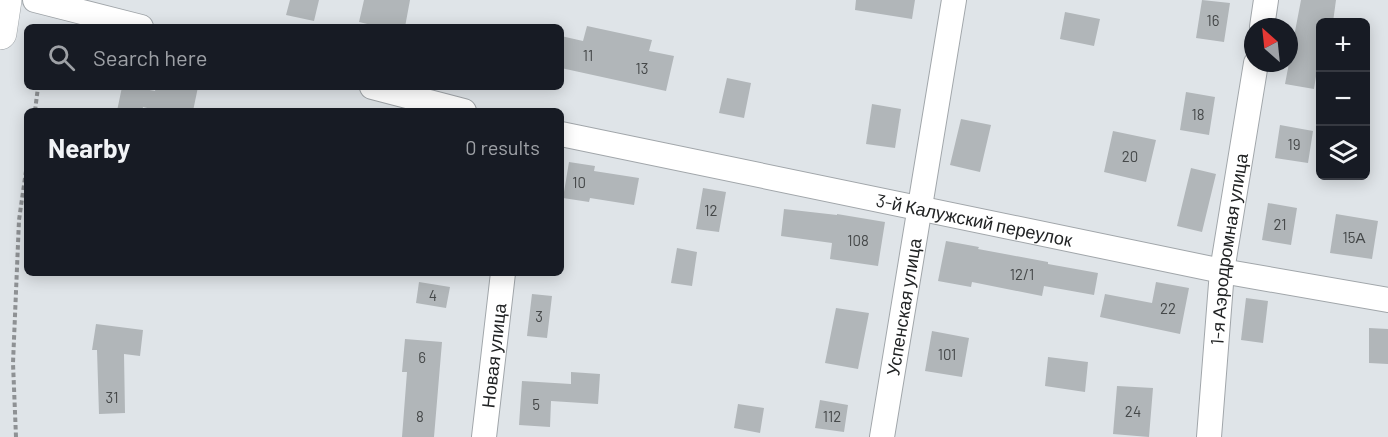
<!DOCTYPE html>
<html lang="en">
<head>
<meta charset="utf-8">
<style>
  :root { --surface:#171b24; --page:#20242c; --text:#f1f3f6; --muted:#9ea1a6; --line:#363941 }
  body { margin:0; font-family:Barlow,sans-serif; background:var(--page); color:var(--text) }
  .controls { position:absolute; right:18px; top:18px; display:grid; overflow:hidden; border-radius:9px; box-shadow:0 3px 15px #0003 }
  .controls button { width:54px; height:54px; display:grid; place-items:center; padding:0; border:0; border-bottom:2px solid var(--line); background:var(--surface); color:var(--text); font:30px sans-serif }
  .compass { position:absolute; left:1244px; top:18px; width:54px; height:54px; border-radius:50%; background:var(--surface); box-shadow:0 3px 15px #0003; rotate:333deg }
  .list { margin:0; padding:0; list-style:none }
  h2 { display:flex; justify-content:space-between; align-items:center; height:78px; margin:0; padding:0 24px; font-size:26px }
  h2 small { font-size:20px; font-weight:400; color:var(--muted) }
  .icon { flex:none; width:33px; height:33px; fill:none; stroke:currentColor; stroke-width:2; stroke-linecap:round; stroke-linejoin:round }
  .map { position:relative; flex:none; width:1388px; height:437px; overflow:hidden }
  .search { position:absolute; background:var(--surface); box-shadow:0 3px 15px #0003; left:24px; top:24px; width:540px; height:66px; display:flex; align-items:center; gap:15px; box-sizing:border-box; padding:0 21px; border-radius:9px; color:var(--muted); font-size:22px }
  .panel { position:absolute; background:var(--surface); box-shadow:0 3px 15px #0003; left:24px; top:108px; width:540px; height:168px; border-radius:9px }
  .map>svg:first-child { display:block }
  .building { fill:#b1b6b9 }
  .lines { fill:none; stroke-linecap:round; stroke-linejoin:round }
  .street-casing { stroke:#a1a6aa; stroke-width:26 }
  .primary-casing { stroke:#a1a6aa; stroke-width:34 }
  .path { stroke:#8e9194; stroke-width:4; stroke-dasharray:4.5 3; stroke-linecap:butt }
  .street { stroke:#fff; stroke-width:24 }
  .primary { stroke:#fff; stroke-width:33 }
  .labels { text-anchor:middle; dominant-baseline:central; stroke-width:5; stroke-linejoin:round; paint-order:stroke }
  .number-label { font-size:15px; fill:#454849 }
  .street-label { font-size:18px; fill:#212324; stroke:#fff }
</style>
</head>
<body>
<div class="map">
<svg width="1388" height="437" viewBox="0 0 1388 437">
  <rect width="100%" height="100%" fill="#dfe4e8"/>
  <path class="building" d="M 290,0 L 319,0 L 314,21 L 286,15 Z
    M 364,0 L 410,0 L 405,27 L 380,27 L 359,22 Z
    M 856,0 L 915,0 L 912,19 L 855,10 Z
    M 1202,0 L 1230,3 L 1224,42 L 1196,38 Z
    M 1301,0 L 1336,0 L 1333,22 L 1320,22 L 1320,51 L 1314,89 L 1285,84 Z
    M 1065,12 L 1100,19 L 1094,46 L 1060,39 Z
    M 587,26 L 652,40 L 649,51 L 674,56 L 666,91 L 561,68 L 561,36 L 583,41 Z
    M 727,78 L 751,83 L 744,118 L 719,113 Z
    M 122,87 L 134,87 L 155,91 L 156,87 L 198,87 L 193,111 L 160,111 L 143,107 L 142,111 L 117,111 Z
    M 1186,92 L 1215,97 L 1209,135 L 1180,130 Z
    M 872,104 L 901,109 L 895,148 L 866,144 Z
    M 961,119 L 991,125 L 980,172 L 950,165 Z
    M 1280,125 L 1313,131 L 1308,163 L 1275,158 Z
    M 1113,131 L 1156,140 L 1146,182 L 1104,172 Z
    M 569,162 L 595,166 L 594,171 L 639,178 L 634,205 L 590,198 L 589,202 L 563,198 Z
    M 1191,168 L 1216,174 L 1202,232 L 1177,226 Z
    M 703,188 L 726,192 L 719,232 L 696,229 Z
    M 1268,203 L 1297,208 L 1291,245 L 1262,240 Z
    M 784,209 L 837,215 L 837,214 L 885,222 L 878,266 L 830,259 L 832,243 L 781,236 Z
    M 1336,214 L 1378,221 L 1372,259 L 1330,253 Z
    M 946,241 L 979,247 L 978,249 L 1048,262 L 1048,264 L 1098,273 L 1094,295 L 1044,286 L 1042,296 L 972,282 L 971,287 L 938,281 Z
    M 677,248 L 697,252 L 692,286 L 671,283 Z
    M 419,282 L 450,287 L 446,308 L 416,303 Z
    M 1156,282 L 1189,288 L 1180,334 L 1100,317 L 1105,294 L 1152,303 Z
    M 532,294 L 552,296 L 547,338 L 527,336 Z
    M 1246,298 L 1268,301 L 1263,343 L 1241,340 Z
    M 836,308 L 869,313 L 858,369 L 825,363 Z
    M 96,324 L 143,330 L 140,356 L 124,354 L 125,413 L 99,414 L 97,350 L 92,350 Z
    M 1369,328 L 1388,329 L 1388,364 L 1369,363 Z
    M 932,331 L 969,338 L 962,377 L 925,371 Z
    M 405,339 L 442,342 L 434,437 L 402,437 L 407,372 L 402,372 Z
    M 1048,357 L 1088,362 L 1085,392 L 1045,386 Z
    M 571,372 L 600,374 L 598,404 L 551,401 L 550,427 L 519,425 L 522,381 L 571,384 Z
    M 1117,386 L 1153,388 L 1149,437 L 1113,434 Z
    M 820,400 L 848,405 L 844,432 L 815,428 Z
    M 738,404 L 764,408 L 760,433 L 734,428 Z"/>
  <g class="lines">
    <g class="street-casing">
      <g id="street">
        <path d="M 35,0 L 141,27"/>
        <path d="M 1262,27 L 1266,0"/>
        <path d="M 372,87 L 464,111"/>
        <path id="s1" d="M 561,134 L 1222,271 L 1388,300"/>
        <path id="s2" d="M 484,437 L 503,273"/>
        <path id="s3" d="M 882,437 L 954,0"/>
        <path id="s4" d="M 1209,437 L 1222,271 L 1256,63"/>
      </g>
    </g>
    <g class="primary-casing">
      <path id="primary" d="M 0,33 L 5,0"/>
    </g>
    <path class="path" d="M 35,111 L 38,87
      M 16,437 L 13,363 L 19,220 L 27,164"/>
    <use href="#street" class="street"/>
    <use href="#primary" class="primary"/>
  </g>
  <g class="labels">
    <g class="number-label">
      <text x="1213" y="20">16</text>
      <text x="588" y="55">11</text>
      <text x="642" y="68">13</text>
      <text x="1198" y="114">18</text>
      <text x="1294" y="144">19</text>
      <text x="1130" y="156">20</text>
      <text x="579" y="182">10</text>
      <text x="711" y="210">12</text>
      <text x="1280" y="224">21</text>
      <text x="1354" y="237">15А</text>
      <text x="858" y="240">108</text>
      <text x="1022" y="274">12/1</text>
      <text x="433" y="295">4</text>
      <text x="1168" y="308">22</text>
      <text x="539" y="316">3</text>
      <text x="947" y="354">101</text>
      <text x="422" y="357">6</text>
      <text x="112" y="397">31</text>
      <text x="536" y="404">5</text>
      <text x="1133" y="411">24</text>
      <text x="420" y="416">8</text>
      <text x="832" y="416">112</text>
    </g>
    <g class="street-label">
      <text stroke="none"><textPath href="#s1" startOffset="422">3-й Калужский переулок</textPath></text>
      <text stroke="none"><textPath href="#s4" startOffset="189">1-я Аэродромная улица</textPath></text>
      <text stroke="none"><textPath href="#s3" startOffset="132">Успенская улица</textPath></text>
      <text stroke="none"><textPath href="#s2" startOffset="82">Новая улица</textPath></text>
    </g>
  </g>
</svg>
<div class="controls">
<button>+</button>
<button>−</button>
<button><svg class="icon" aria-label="layers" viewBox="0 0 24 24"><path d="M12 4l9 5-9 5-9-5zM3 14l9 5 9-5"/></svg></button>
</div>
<svg class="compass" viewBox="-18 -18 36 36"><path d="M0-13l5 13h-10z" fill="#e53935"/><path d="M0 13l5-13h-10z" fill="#9ea1a6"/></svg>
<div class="search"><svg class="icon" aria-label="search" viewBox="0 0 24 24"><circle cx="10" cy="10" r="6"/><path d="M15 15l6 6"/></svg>Search here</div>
<section class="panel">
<h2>Nearby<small>0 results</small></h2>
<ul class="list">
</ul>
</section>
</div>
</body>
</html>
